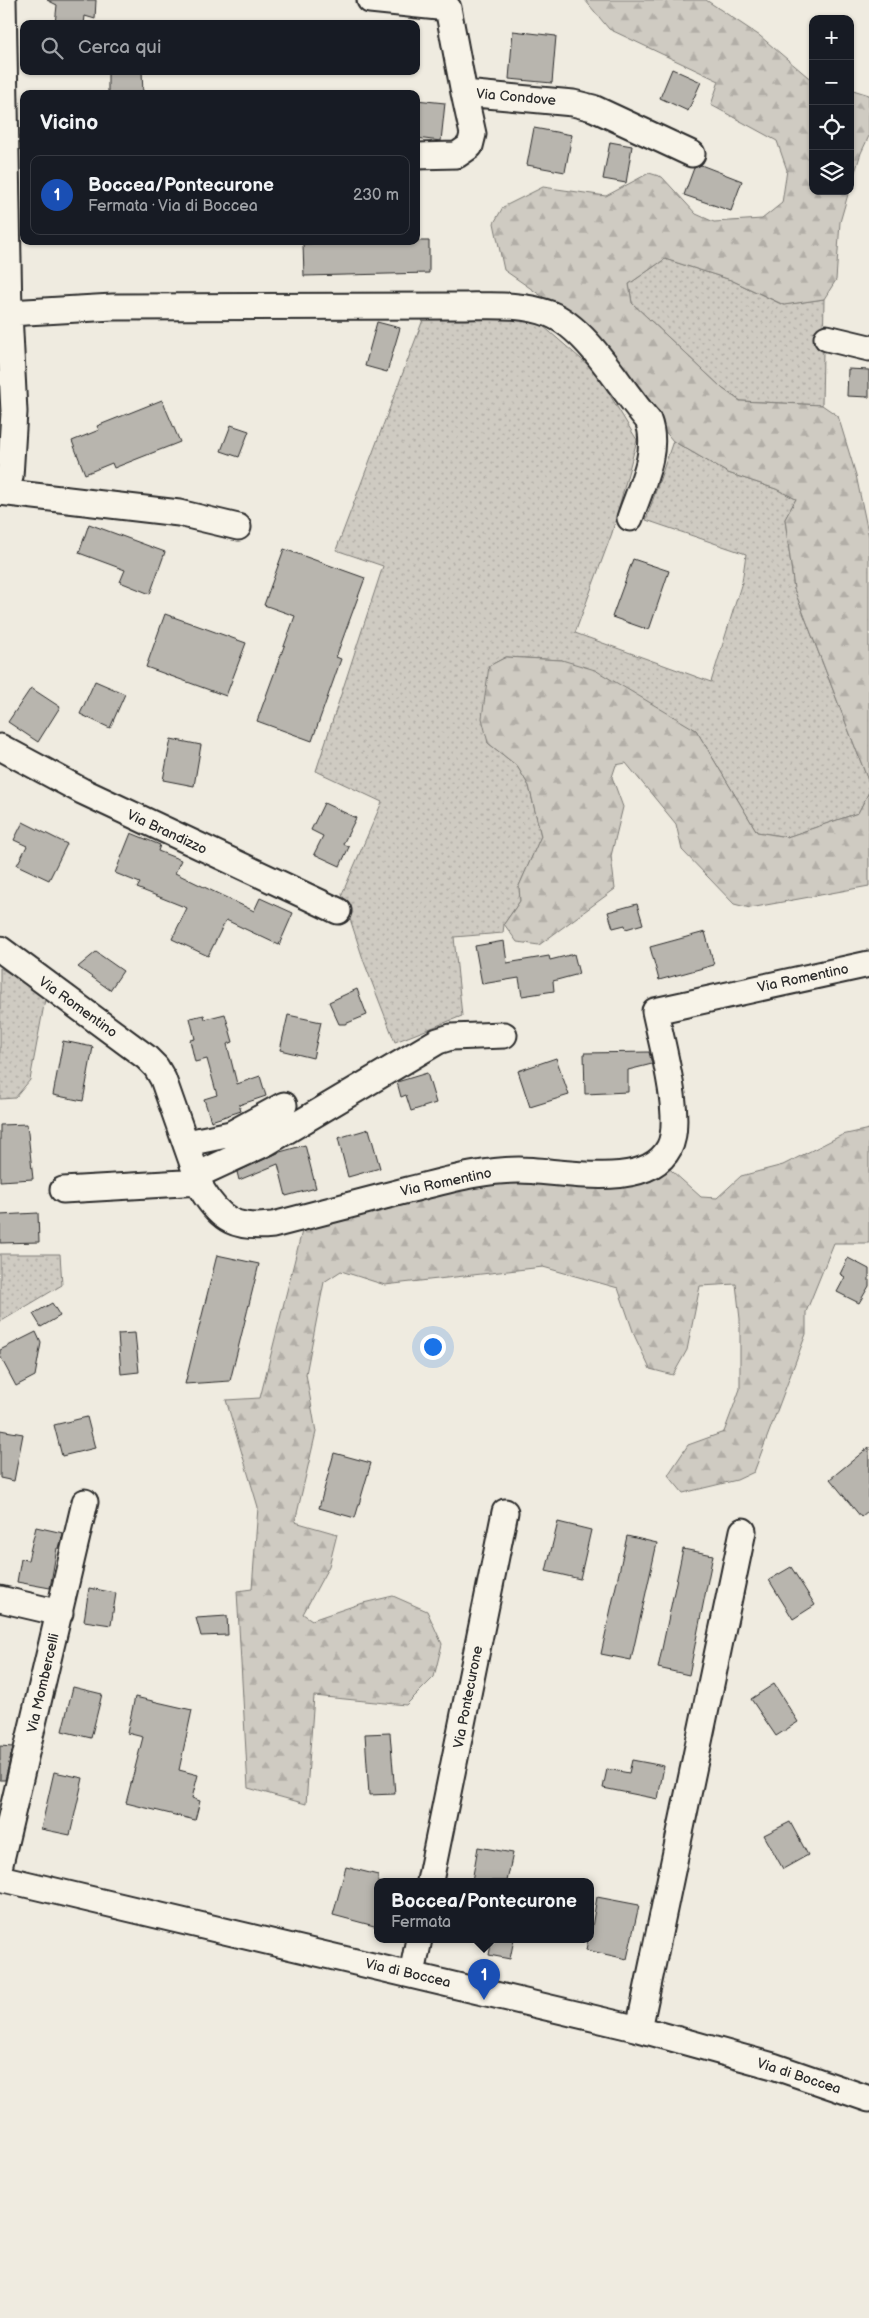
<!DOCTYPE html>
<html lang="it">
<head>
<meta charset="utf-8">
<style>
  :root { --surface:#171b24; --page:#20242c; --text:#f1f3f6; --muted:#9ea1a6; --line:#363941; --accent:#1f6fb2 }
  body { margin:0; font-family:"Balsamiq Sans",sans-serif; background:var(--page); color:var(--text) }
  .controls { position:absolute; right:15px; top:15px; display:grid; overflow:hidden; border-radius:10px; box-shadow:0 1px 4px #0004 }
  .controls button { width:45px; height:45px; display:grid; place-items:center; padding:0; border:0; border-bottom:1px solid var(--line); background:var(--surface); color:var(--text); font:25px sans-serif }
  .you { position:absolute; left:432px; top:1346px; width:18px; height:18px; margin:-12px; border:4px solid #fff; border-radius:50%; background:#1a73e8; box-shadow:0 0 0 8px #1a73e833 }
  .badge { display:grid; place-items:center; width:32px; height:32px; border-radius:50%; background:var(--accent); color:#fff; font-size:16px; font-weight:700 }
  .pin { position:absolute; translate:-50% -41px; filter:drop-shadow(0 1px 2px #0008) }
  .pin::after { content:''; position:absolute; top:26px; width:18px; height:15px; background:inherit; clip-path:polygon(0 0,100% 0,50% 100%) }
  .popup { position:absolute; left:374px; top:1878px; width:220px; height:65px; box-sizing:border-box; display:grid; place-content:center; border-radius:10px; background:var(--surface); filter:drop-shadow(0 1px 4px #0005); font-size:16px; white-space:nowrap; color:var(--muted) }
  .popup b { font-size:19px; color:var(--text) }
  .popup::after { content:''; position:absolute; left:50%; top:100%; margin-left:-10px; border:10px solid transparent; border-top-color:var(--surface) }
  .list { margin:0; padding:0; list-style:none }
  h2 { display:flex; justify-content:space-between; align-items:center; height:65px; margin:0; padding:0 20px; font-size:21px }
  h2 small { font-size:16px; font-weight:400; color:var(--muted) }
  .list li { display:grid; grid-template-columns:32px 1fr auto; gap:15px; align-items:center; box-sizing:border-box; height:80px; margin:0 10px 10px; padding:0 10px; border:1px solid var(--line); border-radius:10px }
  .list b { display:block; font-size:19px; white-space:nowrap }
  .list p { margin:0; font-size:16px; white-space:nowrap; color:var(--muted) }
  .list em { font-size:16px; font-style:normal; color:var(--muted) }
  .icon { flex:none; width:28px; height:28px; fill:none; stroke:currentColor; stroke-width:2; stroke-linecap:round; stroke-linejoin:round }
  .map { position:relative; flex:none; width:869px; height:2318px; overflow:hidden }
  .search { position:absolute; background:var(--surface); box-shadow:0 1px 4px #0004; left:20px; top:20px; width:400px; height:55px; display:flex; align-items:center; gap:12px; box-sizing:border-box; padding:0 18px; border-radius:10px; color:var(--muted); font-size:19px }
  .panel { position:absolute; background:var(--surface); box-shadow:0 1px 4px #0004; left:20px; top:90px; width:400px; height:155px; border-radius:10px }
  .map>svg:first-child { display:block }
  .grass { fill:url(#grass-dots); stroke:#7d7b76 }
  .forest { fill:url(#forest-firs); stroke:#7d7b76 }
  .building { fill:#b8b5ae; stroke:#2b2b2b }
  .lines { fill:none; stroke-linecap:round; stroke-linejoin:round }
  .minor-casing { stroke:#2b2b2b; stroke-width:29 }
  .minor { stroke:#f7f3e8; stroke-width:25 }
  .labels { text-anchor:middle; dominant-baseline:central; stroke-width:4.5; stroke-linejoin:round; paint-order:stroke }
  .street-label { font-size:14px; fill:#2b2b2b; stroke:#f7f3e8 }
</style>
</head>
<body>
<div class="map">
<svg width="869" height="2318" viewBox="0 0 869 2318">
  <defs>
    <pattern id="grass-dots" width="8" height="8" patternUnits="userSpaceOnUse" patternTransform="scale(1.25)"><rect width="8" height="8" fill="#cfcbc2"/><path d="M2 2h.1M6 6h.1" fill="none" stroke="#b2aea7" stroke-width="1.8" stroke-linecap="round"/></pattern>
    <pattern id="forest-firs" width="22" height="20" patternUnits="userSpaceOnUse" patternTransform="scale(1.25)"><rect width="22" height="20" fill="#cfcbc2"/><path d="M5 1l3.5 6h-7zM16 11l3.5 6h-7z" fill="#b2aea7"/></pattern>
  </defs>
  <rect width="100%" height="100%" fill="#efebe0"/>
  <filter id="ink" filterUnits="userSpaceOnUse"><feTurbulence type="fractalNoise" baseFrequency=".02" numOctaves="2"/><feDisplacementMap in="SourceGraphic" scale="10" xChannelSelector="R" yChannelSelector="G"/><feConvolveMatrix kernelMatrix="1 2 1 2 8 2 1 2 1" color-interpolation-filters="sRGB"/></filter>
  <g filter="url(#ink)">
    <path class="grass" d="M 665,259 L 731,280 L 783,305 L 824,299 L 822,405 L 741,401 L 723,389 L 632,303 L 629,284 Z
      M 424,317 L 535,319 L 596,372 L 637,440 L 612,533 L 575,633 L 711,682 L 742,582 L 746,554 L 646,520 L 673,441 L 728,473 L 776,489 L 796,499 L 785,519 L 794,589 L 869,783 L 869,792 L 858,813 L 787,837 L 757,832 L 696,730 L 562,660 L 506,657 L 489,666 L 488,743 L 517,766 L 529,786 L 541,836 L 519,886 L 520,901 L 504,924 L 503,933 L 454,937 L 462,1016 L 395,1042 L 364,962 L 342,894 L 382,802 L 316,771 L 383,566 L 336,550 Z
      M 0,968 L 46,994 L 30,1080 L 15,1098 L 0,1099 Z
      M 0,1254 L 60,1254 L 62,1285 L 0,1322 Z"/>
    <path class="forest" d="M 585,0 L 706,0 L 760,36 L 808,77 L 813,78 L 813,191 L 849,191 L 840,222 L 836,280 L 824,299 L 784,305 L 731,280 L 665,259 L 629,284 L 632,303 L 723,389 L 740,401 L 822,405 L 838,416 L 856,475 L 869,537 L 869,783 L 794,589 L 785,519 L 796,499 L 776,489 L 728,473 L 673,441 L 569,315 L 504,270 L 494,223 L 503,207 L 543,187 L 606,196 L 649,173 L 662,177 L 696,214 L 714,222 L 762,219 L 782,203 L 787,170 L 777,141 L 711,105 L 719,81 L 609,29 Z
      M 850,89 L 869,95 L 869,136 L 861,153 L 850,188 Z
      M 506,657 L 562,660 L 595,670 L 696,730 L 757,832 L 787,837 L 858,813 L 869,792 L 869,886 L 750,908 L 734,904 L 682,850 L 676,824 L 626,763 L 616,765 L 612,777 L 623,807 L 611,856 L 615,889 L 539,945 L 517,942 L 504,924 L 520,901 L 519,886 L 541,836 L 529,786 L 517,766 L 488,743 L 482,718 L 489,666 Z
      M 869,1129 L 869,1243 L 834,1243 L 806,1312 L 806,1334 L 754,1472 L 737,1480 L 683,1493 L 668,1475 L 688,1445 L 724,1432 L 740,1389 L 740,1319 L 736,1284 L 700,1286 L 687,1350 L 673,1375 L 650,1369 L 635,1337 L 618,1288 L 543,1267 L 385,1285 L 341,1271 L 324,1282 L 306,1374 L 316,1432 L 295,1522 L 337,1534 L 329,1566 L 303,1614 L 312,1620 L 359,1604 L 393,1596 L 427,1611 L 442,1644 L 434,1677 L 406,1705 L 314,1696 L 306,1804 L 248,1788 L 237,1591 L 252,1589 L 258,1507 L 226,1400 L 260,1398 L 302,1231 L 463,1183 L 663,1163 L 701,1197 L 717,1198 L 741,1176 L 783,1165 L 842,1135 Z"/>
    <path class="building" d="M 47,0 L 96,0 L 95,19 L 85,16 L 84,24 L 55,24 L 57,5 Z
      M 513,31 L 556,36 L 552,83 L 509,79 Z
      M 672,69 L 701,82 L 688,111 L 660,98 Z
      M 108,71 L 142,71 L 143,94 L 108,94 Z
      M 416,100 L 445,103 L 441,141 L 416,138 Z
      M 534,128 L 572,135 L 565,172 L 527,165 Z
      M 610,142 L 632,146 L 626,183 L 603,179 Z
      M 701,165 L 742,181 L 731,211 L 684,195 L 694,168 Z
      M 365,241 L 429,241 L 429,273 L 304,276 L 303,244 Z
      M 377,322 L 400,328 L 387,372 L 365,366 Z
      M 848,369 L 869,370 L 869,397 L 847,396 Z
      M 162,400 L 180,442 L 114,468 L 112,463 L 85,474 L 72,441 L 99,430 L 97,426 Z
      M 231,425 L 249,431 L 239,457 L 221,451 Z
      M 89,524 L 165,552 L 150,594 L 120,582 L 125,570 L 79,553 Z
      M 284,549 L 365,578 L 336,657 L 341,659 L 312,741 L 257,721 L 295,616 L 264,605 Z
      M 633,559 L 669,571 L 649,630 L 612,617 Z
      M 165,614 L 246,643 L 226,696 L 146,667 Z
      M 95,681 L 125,694 L 110,728 L 80,714 Z
      M 31,688 L 60,707 L 38,742 L 8,722 Z
      M 171,739 L 201,745 L 194,786 L 163,780 Z
      M 324,803 L 356,818 L 343,844 L 349,847 L 340,866 L 314,854 L 323,836 L 311,830 Z
      M 23,822 L 67,844 L 49,880 L 17,865 L 27,846 L 14,840 Z
      M 131,833 L 160,845 L 158,851 L 181,860 L 175,873 L 254,911 L 260,898 L 293,913 L 279,945 L 226,920 L 208,956 L 172,939 L 187,908 L 137,888 L 140,883 L 115,873 Z
      M 637,904 L 643,924 L 626,929 L 625,925 L 613,928 L 608,912 Z
      M 705,932 L 714,965 L 659,980 L 650,947 Z
      M 504,941 L 507,963 L 549,956 L 550,960 L 574,954 L 579,974 L 553,981 L 554,991 L 522,996 L 519,978 L 482,984 L 475,946 Z
      M 96,952 L 123,971 L 110,990 L 78,967 Z
      M 357,989 L 367,1015 L 345,1024 L 339,1024 L 329,1002 Z
      M 225,1014 L 233,1042 L 227,1044 L 237,1084 L 260,1076 L 266,1096 L 239,1105 L 241,1111 L 211,1121 L 204,1099 L 217,1095 L 207,1059 L 195,1062 L 190,1040 L 195,1039 L 190,1018 L 204,1015 L 205,1019 Z
      M 288,1015 L 321,1022 L 313,1058 L 280,1050 Z
      M 63,1041 L 93,1047 L 83,1101 L 53,1095 Z
      M 649,1052 L 652,1064 L 628,1070 L 628,1092 L 585,1094 L 584,1053 Z
      M 556,1058 L 569,1095 L 530,1107 L 518,1071 Z
      M 427,1073 L 436,1103 L 411,1111 L 406,1095 L 401,1097 L 397,1082 Z
      M 27,1124 L 33,1179 L 0,1181 L 0,1125 Z
      M 369,1129 L 380,1168 L 348,1177 L 338,1138 Z
      M 305,1145 L 316,1188 L 286,1196 L 278,1164 L 239,1180 L 237,1172 L 280,1152 Z
      M 38,1213 L 39,1242 L 0,1243 L 0,1215 Z
      M 217,1255 L 259,1264 L 230,1381 L 185,1384 Z
      M 848,1258 L 869,1269 L 869,1286 L 859,1303 L 837,1292 L 845,1277 L 840,1274 Z
      M 52,1303 L 60,1316 L 41,1327 L 33,1314 Z
      M 36,1332 L 41,1343 L 35,1376 L 16,1386 L 0,1356 L 0,1350 Z
      M 135,1333 L 139,1372 L 121,1374 L 118,1334 Z
      M 87,1417 L 95,1448 L 62,1456 L 54,1425 Z
      M 0,1430 L 23,1434 L 14,1481 L 0,1478 Z
      M 869,1447 L 869,1510 L 861,1517 L 830,1479 Z
      M 334,1453 L 371,1463 L 355,1518 L 319,1508 Z
      M 558,1522 L 591,1530 L 580,1579 L 546,1571 Z
      M 36,1527 L 63,1533 L 59,1548 L 57,1548 L 50,1588 L 17,1582 L 21,1559 L 28,1560 Z
      M 627,1536 L 657,1543 L 631,1660 L 601,1654 Z
      M 683,1549 L 713,1555 L 689,1675 L 658,1668 Z
      M 791,1567 L 815,1605 L 793,1619 L 769,1580 Z
      M 89,1588 L 116,1593 L 111,1625 L 84,1621 Z
      M 227,1616 L 228,1635 L 201,1636 L 196,1618 Z
      M 774,1684 L 798,1722 L 776,1736 L 751,1699 Z
      M 73,1687 L 102,1694 L 91,1738 L 62,1731 Z
      M 135,1697 L 192,1710 L 179,1770 L 198,1775 L 192,1798 L 200,1801 L 195,1820 L 126,1803 L 143,1737 L 127,1733 Z
      M 390,1733 L 395,1794 L 369,1795 L 365,1734 Z
      M 0,1746 L 13,1747 L 5,1780 L 0,1780 Z
      M 632,1760 L 664,1766 L 658,1799 L 603,1788 L 607,1769 L 629,1773 Z
      M 54,1772 L 83,1778 L 70,1835 L 41,1829 Z
      M 790,1822 L 808,1855 L 783,1869 L 764,1835 Z
      M 478,1847 L 513,1853 L 507,1881 L 472,1881 Z
      M 346,1867 L 378,1875 L 378,1927 L 333,1915 Z
      M 597,1897 L 639,1905 L 627,1959 L 586,1950 L 588,1939 L 590,1939 Z
      M 492,1939 L 514,1939 L 510,1959 L 489,1955 Z"/>
    <g class="lines">
      <g class="minor-casing">
        <path id="minor" d="M 370,0 L 448,8 L 464,93 L 573,103 L 593,108 L 692,154
          M 416,156 L 457,155 L 470,146 L 473,134 L 464,93
          M 9,313 L 113,307 L 459,306 C 489,306 522,303 550,314 C 588,329 621,390 648,420 C 660,451 640,488 630,518
          M 827,338 L 869,348
          M 0,492 L 10,477 L 14,412 L 9,313 L 3,0
          M 0,492 L 179,513 L 238,527
          M 0,747 L 82,791 L 338,911
          M 0,949 L 146,1057 L 156,1067 L 163,1079 L 202,1190 C 221,1221 236,1229 273,1225 C 318,1213 363,1202 408,1190 C 445,1181 481,1170 519,1170 C 559,1170 646,1192 669,1148 C 684,1121 661,1041 655,1011 L 869,964
          M 187,1143 L 231,1134 L 284,1105
          M 197,1175 L 266,1143 L 438,1041 L 451,1037 L 504,1035
          M 63,1190 L 200,1182
          M 0,1599 L 60,1613
          M 0,1864 L 85,1502
          M 0,1878 L 639,2029 L 773,2066 L 869,2099
          M 430,1881 L 505,1512
          M 412,1974 L 419,1939
          M 639,2029 L 743,1531"/>
      </g>
      <use href="#minor" class="minor"/>
    </g>
  </g>
  <g class="labels">
    <g class="street-label">
      <text transform="translate(516 97) rotate(5)">Via Condove</text>
      <text transform="translate(167 832) rotate(25)">Via Brandizzo</text>
      <text transform="translate(803 978) rotate(-12)">Via Romentino</text>
      <text transform="translate(78 1007) rotate(36)">Via Romentino</text>
      <text transform="translate(446 1182) rotate(-12)">Via Romentino</text>
      <text transform="translate(43 1683) rotate(-77)">Via Mombercelli</text>
      <text transform="translate(468 1697) rotate(-79)">Via Pontecurone</text>
      <text transform="translate(408 1973) rotate(13)">Via di Boccea</text>
      <text transform="translate(799 2076) rotate(18)">Via di Boccea</text>
    </g>
  </g>
</svg>
<div class="controls">
<button>+</button>
<button>−</button>
<button><svg class="icon" aria-label="locate" viewBox="0 0 24 24"><circle cx="12" cy="12" r="6"/><path d="M12 2v4M12 18v4M2 12h4M18 12h4"/></svg></button>
<button><svg class="icon" aria-label="layers" viewBox="0 0 24 24"><path d="M12 4l9 5-9 5-9-5zM3 14l9 5 9-5"/></svg></button>
</div>
<div class="you"></div>
<div class="pin badge" style="left:484px;top:2000px;background:#1a4fb4">1</div>
<div class="popup"><b>Boccea/Pontecurone</b>Fermata</div>
<div class="search"><svg class="icon" aria-label="search" viewBox="0 0 24 24"><circle cx="10" cy="10" r="6"/><path d="M15 15l6 6"/></svg>Cerca qui</div>
<section class="panel">
<h2>Vicino<small></small></h2>
<ul class="list">
<li><span class="badge" style="background:#1a4fb4">1</span><div><b>Boccea/Pontecurone</b><p>Fermata · Via di Boccea</p></div><em>230 m</em></li>
</ul>
</section>
</div>
</body>
</html>
